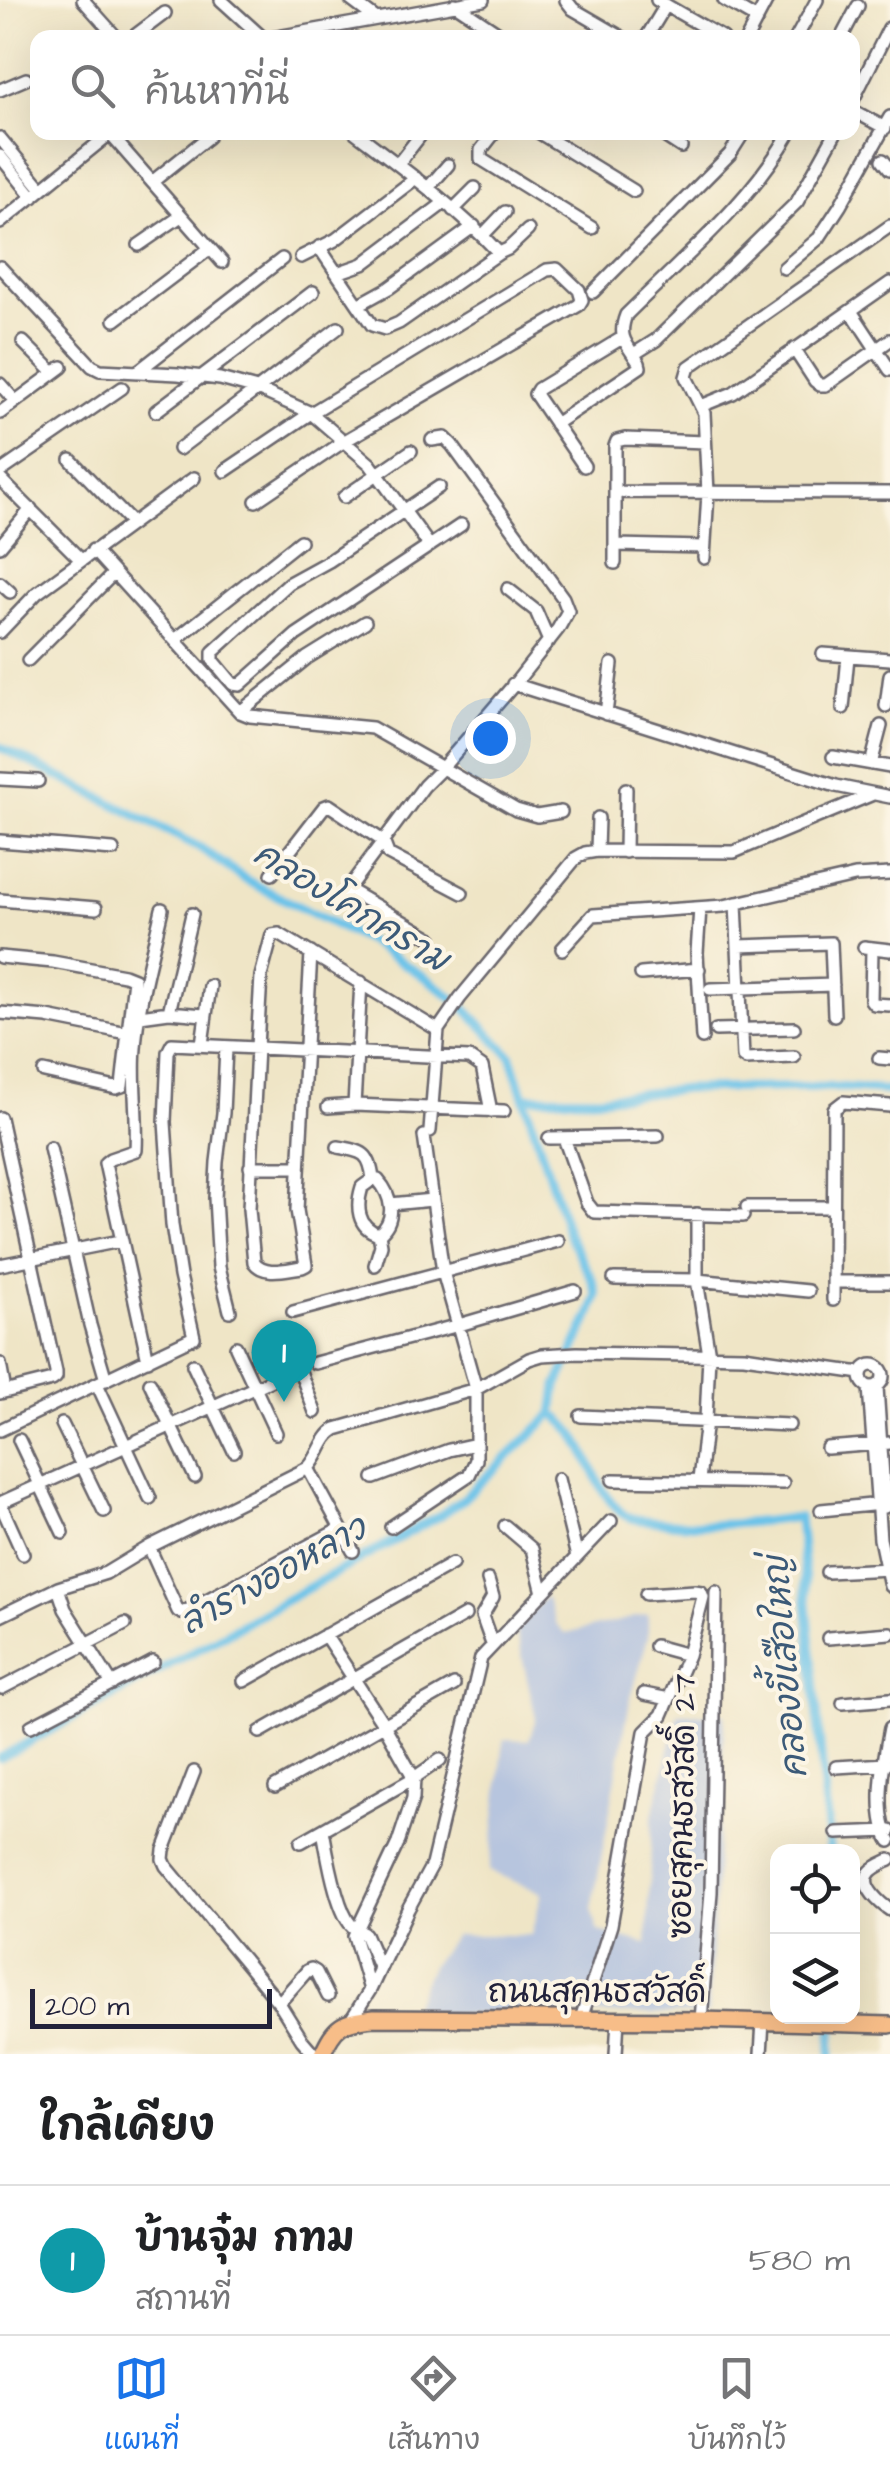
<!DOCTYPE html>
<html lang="th">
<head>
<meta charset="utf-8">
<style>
  :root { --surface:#fff; --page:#f6f6f6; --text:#202124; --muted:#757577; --line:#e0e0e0; --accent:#1a73e8 }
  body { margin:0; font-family:"Architects Daughter","Playpen Sans Thai",sans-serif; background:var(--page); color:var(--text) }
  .controls { position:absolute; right:30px; bottom:30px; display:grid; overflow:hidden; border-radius:20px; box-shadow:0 10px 40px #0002 }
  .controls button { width:90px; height:90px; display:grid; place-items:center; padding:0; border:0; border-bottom:2px solid var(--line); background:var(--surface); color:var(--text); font:50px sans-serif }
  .scale { position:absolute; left:30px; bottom:25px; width:242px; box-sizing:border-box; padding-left:10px; border:5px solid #22223b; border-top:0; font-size:28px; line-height:35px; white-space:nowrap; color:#22223b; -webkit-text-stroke:8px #fcf5e5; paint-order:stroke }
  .you { position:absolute; left:490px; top:738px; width:35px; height:35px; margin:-25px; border:8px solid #fff; border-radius:50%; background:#1a73e8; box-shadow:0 0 0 15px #1a73e833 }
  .badge { display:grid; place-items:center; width:65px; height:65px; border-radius:50%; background:var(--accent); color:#fff; font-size:32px; font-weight:700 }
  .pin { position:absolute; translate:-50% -82px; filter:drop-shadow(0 2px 5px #0008) }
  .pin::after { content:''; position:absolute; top:52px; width:35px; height:30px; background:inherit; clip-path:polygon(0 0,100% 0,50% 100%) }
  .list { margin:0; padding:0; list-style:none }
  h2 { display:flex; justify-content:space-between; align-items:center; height:130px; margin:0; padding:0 40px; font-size:42px }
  h2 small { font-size:32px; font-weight:400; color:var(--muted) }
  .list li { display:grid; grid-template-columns:65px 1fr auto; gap:30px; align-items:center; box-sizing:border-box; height:150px; padding:0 40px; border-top:2px solid var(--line) }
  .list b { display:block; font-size:38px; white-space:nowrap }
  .list p { margin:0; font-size:32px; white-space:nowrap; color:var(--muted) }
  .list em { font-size:32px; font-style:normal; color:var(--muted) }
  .icon { flex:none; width:55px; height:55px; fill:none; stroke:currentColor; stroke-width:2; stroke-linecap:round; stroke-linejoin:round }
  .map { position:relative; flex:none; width:890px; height:2054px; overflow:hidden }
  .search { position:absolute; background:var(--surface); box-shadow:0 10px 40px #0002; left:30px; right:30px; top:30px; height:110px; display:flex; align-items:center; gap:25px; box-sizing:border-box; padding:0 35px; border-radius:20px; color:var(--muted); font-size:38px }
  .sheet { height:280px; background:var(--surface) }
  nav { display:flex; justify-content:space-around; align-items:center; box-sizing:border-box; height:140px; border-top:2px solid var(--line); background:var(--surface); font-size:28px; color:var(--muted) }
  nav a { display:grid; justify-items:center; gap:5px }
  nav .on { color:var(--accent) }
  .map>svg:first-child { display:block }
  .industrial { fill:#b7c5de }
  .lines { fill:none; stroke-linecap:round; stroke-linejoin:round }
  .canal { stroke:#6cc3e9; stroke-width:9 }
  .minor-casing { stroke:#6a666c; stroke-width:16 }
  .major-casing { stroke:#6a666c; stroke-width:20 }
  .minor { stroke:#fff; stroke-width:11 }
  .major { stroke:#f7bd88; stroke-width:15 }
  .labels { text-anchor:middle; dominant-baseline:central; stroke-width:8; stroke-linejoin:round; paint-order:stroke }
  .street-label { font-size:32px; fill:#22223b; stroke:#fcf5e5 }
  .water-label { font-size:35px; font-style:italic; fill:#3c5a78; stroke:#fcf5e5 }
</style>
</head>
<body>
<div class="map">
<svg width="890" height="2054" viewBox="0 0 890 2054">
  <rect width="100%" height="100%" fill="#fcf5e5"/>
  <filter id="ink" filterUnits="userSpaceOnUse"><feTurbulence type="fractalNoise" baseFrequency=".01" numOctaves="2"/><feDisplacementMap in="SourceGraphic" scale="20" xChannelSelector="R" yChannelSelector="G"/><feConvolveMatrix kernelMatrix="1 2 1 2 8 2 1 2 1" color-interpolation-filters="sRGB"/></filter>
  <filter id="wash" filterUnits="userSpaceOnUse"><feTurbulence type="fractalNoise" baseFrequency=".0048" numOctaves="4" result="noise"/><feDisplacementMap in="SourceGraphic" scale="40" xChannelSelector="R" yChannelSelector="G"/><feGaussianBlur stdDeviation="2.25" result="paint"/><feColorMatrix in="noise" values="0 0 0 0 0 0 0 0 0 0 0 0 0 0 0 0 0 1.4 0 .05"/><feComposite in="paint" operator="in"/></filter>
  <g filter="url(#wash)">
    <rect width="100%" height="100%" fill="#efe5c6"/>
    <path class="industrial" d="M 546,1596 L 556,1624 L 565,1634 L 648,1614 L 648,1637 L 630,1701 L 592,1909 L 599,1932 L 647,1944 L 652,1818 L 678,1714 L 725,1714 L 708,2014 L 409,2014 L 431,1966 L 455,1935 L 531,1935 L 542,1893 L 489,1871 L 504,1739 L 529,1740 L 536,1718 L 516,1630 Z"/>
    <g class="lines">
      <path class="canal" d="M 0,747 L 199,847 L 246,880 L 371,943 L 428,979 L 463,1006 L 511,1056 L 568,1234 L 592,1279 L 597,1295 L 592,1311 L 557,1386 L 553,1414
        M 525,1097 L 598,1098 L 685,1089 L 769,1088 L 837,1087 L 890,1091
        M 553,1414 C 581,1432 587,1462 603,1490 C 608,1498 615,1508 623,1514 C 631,1520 642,1520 652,1521 C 705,1528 747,1524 799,1517 L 830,1852
        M 0,1758 L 442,1514 L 463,1499 L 553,1414
        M 831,2054 L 833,2019"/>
    </g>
  </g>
  <g filter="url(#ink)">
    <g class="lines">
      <g class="minor-casing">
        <path id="minor" d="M 83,0 L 117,38
          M 221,0 L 263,38
          M 351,0 L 375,18
          M 566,0 L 573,9 L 623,38
          M 657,0 L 723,38
          M 724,0 L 757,19
          M 455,4 L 506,38
          M 132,38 L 165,13
          M 271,38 L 483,0
          M 646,38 L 666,5
          M 747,38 L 767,0
          M 796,38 L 817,0
          M 841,38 L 858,6
          M 0,90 L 26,79
          M 852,102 L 889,28
          M 852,110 L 885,128
          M 495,132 L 481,150 L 481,159 L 592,228
          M 538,132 L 634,191
          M 658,132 L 681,147
          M 110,134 L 222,262
          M 0,138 L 42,189
          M 0,156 L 33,197
          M 883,160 L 890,169
          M 398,164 L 423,132
          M 152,182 L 208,137 L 206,132
          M 428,188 L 448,165
          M 453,210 L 475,188
          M 0,223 L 112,132
          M 483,235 L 505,212
          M 139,245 L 181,216
          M 319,247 L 372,325 L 385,329 L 399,323 L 499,253 C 456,207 405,170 355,132
          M 499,253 L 508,249 L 528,230
          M 301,257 L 335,240 L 416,178
          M 0,267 L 92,366 L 100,370 L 178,374 L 220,379 L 257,389 L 311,413 L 370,464 L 429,545
          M 784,268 L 819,238 L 840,206 L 890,117
          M 337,273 L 363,264 L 444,203
          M 593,292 L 730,154 L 744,132
          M 360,304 L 389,288 L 474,226
          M 851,311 L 890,370
          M 115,320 L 209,249
          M 23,342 L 54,373
          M 794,349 L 815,381 L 820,385 L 826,385 L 890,340
          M 634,354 L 656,340 L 797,202 L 836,132
          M 137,372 L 282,259
          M 0,384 L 15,401
          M 701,406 L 733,393 L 890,283
          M 156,411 L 313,292
          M 0,413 L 62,367
          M 555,424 L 640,367 L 639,363 C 627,344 617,338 626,315 C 683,258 751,202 790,132
          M 179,449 L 338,328
          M 71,460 L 131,522
          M 584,466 L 535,394 L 538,389 L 622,338
          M 225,471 L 311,413 L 547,270 L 557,269 L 579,290 L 582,300 L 579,305 L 343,442 L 256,501
          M 0,472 L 122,388
          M 0,479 L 81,560
          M 439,487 L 329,561 L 289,583 L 213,652 L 213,660 L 233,684 L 240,685 L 296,635 L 461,525
          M 615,492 L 890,493
          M 344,497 L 411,451
          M 616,545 L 704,547
          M 0,546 L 31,509
          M 93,550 L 240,712 L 250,716 L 372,728 L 516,810 L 537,816 L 561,812
          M 704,558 L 708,493 L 704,413 L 686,377 L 689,367 L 890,226
          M 615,563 L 615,446 L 617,441 L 625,439 L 705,442
          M 0,583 L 10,592
          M 508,589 L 536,611 L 549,641
          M 0,632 L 37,593 L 194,478
          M 175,640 L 300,541
          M 823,654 L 890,659
          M 28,660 L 114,573
          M 513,684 L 836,786 L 890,797
          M 886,706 L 890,675
          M 843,708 L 848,657
          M 240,712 L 307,658 L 365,622
          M 606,714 L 612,664
          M 833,757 L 890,767
          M 871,764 L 881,726
          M 0,779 L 38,781
          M 0,841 L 113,850
          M 597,851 L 598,818
          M 625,852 L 626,789
          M 272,874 L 324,807 L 329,805 L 383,841 L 388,854 L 462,893
          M 347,889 L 431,938
          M 0,900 L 96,908
          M 736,903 L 743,1057 L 746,1059 L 794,1057
          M 335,906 L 424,786 L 443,767 L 517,681 L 558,629 L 568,611 L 563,598 L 452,445 L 445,438 L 432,440
          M 700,908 L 697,953 L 702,1038
          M 739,946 L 831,943 L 834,1015
          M 864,947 L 890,950
          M 872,948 L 871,1000 L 874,1004 L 890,1005
          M 562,949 L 593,915 L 724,906 L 855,876 L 890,874
          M 311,953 L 297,1210 L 306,1265 L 302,1267 C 286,1269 264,1276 254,1262 L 249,1209 L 257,1047 L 261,976 L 272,935 L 279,934 L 438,1030
          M 0,957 L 53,962 L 124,975 L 134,979 L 122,1086 L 116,1088 L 44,1072
          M 641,974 L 699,969
          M 710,989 L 833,985
          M 169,1012 L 192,914
          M 0,1013 L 47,1017 L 127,1033
          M 140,1016 L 169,1012 L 204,1015
          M 716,1030 L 794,1028
          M 202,1044 L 210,986
          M 226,1048 L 223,1113 L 217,1162 L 215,1198 L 219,1267 L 230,1311
          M 879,1058 L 890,1059
          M 354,1105 L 361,982
          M 328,1107 L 354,1105 L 504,1111
          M 0,1118 L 56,1372 L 56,1377 L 52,1380 L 0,1393
          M 430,1131 L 438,1030 L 460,998 L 576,858 L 585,853 L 597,851 L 734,852 L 873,794
          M 549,1138 L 658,1136
          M 564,1138 L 587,1203 L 594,1212 L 743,1216
          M 338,1147 C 363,1151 370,1153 373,1179
          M 50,1148 L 90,1325 L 106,1380
          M 250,1167 L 299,1167
          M 373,1179 L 378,1180 C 392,1196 397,1219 379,1234 C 357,1228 356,1206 362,1187 Z
          M 391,1204 L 432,1200
          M 747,1207 L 833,1207
          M 697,1214 L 697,1280 L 709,1355 L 706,1420 L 699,1480
          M 0,1265 L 120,1241
          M 375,1265 L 381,1245 L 379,1234
          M 614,1279 L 697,1280 L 808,1291
          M 833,1282 L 890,1282
          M 833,1300 L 834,1109 L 843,1102 L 890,1106
          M 293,1312 L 558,1241
          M 236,1347 L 276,1433
          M 291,1347 L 315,1412
          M 148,1360 L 105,1163 L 110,1159 L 136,1150 C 138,1116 132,1082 135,1048 C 138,1001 152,954 162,909
          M 315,1363 L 459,1325 L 575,1291
          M 0,1364 L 5,1391
          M861 1376a11 11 0 1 1 22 0a11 11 0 1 1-22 0Z
          M 193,1365 L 234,1451
          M 150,1383 L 195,1477
          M 97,1384 L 150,1498
          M 869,1387 L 880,1539 L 890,1586
          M 877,1387 L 885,1507
          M 581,1416 L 789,1425
          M 62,1424 L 104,1511
          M 0,1430 L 194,1337 L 180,1276 L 172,1225 L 165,1122 L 168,1052 L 172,1044 L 469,1058 L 482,1067 L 491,1111
          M 19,1440 L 63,1533
          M 827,1448 L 890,1443
          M 308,1468 L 353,1551
          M 374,1478 L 449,1450 L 476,1444
          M 558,1479 L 577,1557
          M 613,1480 L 783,1483
          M 0,1503 L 298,1368
          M 0,1503 L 23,1554
          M 821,1510 L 881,1504
          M 505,1526 L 532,1549 L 543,1593
          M 391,1527 L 469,1475 L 476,1460 L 476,1389 L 443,1272 L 424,1136
          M 149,1547 L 178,1611 L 182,1613 L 340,1529
          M 827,1572 L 890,1569
          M 488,1580 L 493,1597 L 482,1616 L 492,1644
          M 58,1588 L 65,1609 L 112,1684
          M 0,1616 L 58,1588 L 106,1573 L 149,1547 L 308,1468 C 320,1456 322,1437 336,1429 L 476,1389 L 529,1359 L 542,1355 L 577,1353 L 744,1356 L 861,1373
          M 325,1635 L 384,1725 L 414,1778 L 413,1798 L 398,1843 L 354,1936 L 370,1990
          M 828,1638 L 890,1633
          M 655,1646 L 688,1655
          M 244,1681 L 452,1564
          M 2,1688 L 125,1624
          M 644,1694 L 669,1699
          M 843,1703 L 890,1699
          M 31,1726 L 153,1662
          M 890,1728 C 884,1759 873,1813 890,1841
          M 260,1732 L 465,1615
          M 836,1767 L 886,1764
          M 194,1772 L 164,1850 L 163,1859 L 166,1866 L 279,2003 L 302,2040 L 314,2054
          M 275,1787 L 454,1685
          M 323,1830 C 327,1853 336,1908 351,1925 C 356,1931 359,1931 365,1934 L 380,1969
          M 837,1833 L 890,1831
          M 301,1842 L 414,1778 L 440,1760
          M 890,1860 C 884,1863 871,1868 868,1875 C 861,1887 881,1904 890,1910
          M 279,2003 L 307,1971 L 311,1969 L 316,1972 L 328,1996
          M 581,2019 L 611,1925 L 645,1732 L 662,1715 L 688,1655 L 703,1597 L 701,1592 L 695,1591 L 646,1594
          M 351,2020 L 370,1990 L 408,1909 L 432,1865 L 481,1658 L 611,1521
          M 701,2020 L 711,1892 L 716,1592
          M 616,2054 L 618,2019
          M 761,2054 L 763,2021"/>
      </g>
      <g class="major-casing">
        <path id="major" d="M 322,2054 C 335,2025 342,2021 374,2018 L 701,2020 L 890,2025"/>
      </g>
      <use href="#minor" class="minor"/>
      <use href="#major" class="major"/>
    </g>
  </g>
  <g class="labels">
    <g class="street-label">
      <text transform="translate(683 1806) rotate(-89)">ซอยสุคนธสวัสดิ์ 27</text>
      <text x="597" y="1992">ถนนสุคนธสวัสดิ์</text>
    </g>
    <g class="water-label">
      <text transform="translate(351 907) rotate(31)">คลองโคกคราม</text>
      <text transform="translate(273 1576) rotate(-29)">ลำรางออหลาว</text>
      <text transform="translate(786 1667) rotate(-95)">คลองขี้เสือใหญ่</text>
    </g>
  </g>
</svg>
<div class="controls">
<button><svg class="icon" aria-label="locate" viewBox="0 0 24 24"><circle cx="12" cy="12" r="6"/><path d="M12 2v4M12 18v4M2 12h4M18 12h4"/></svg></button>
<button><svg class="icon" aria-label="layers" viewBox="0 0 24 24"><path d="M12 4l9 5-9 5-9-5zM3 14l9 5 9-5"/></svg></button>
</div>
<div class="scale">200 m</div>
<div class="you"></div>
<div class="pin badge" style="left:284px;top:1402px;background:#0f9aa8">1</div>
<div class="search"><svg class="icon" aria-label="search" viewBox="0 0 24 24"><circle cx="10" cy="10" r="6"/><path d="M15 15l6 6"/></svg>ค้นหาที่นี่</div>
</div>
<section class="sheet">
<h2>ใกล้เคียง<small></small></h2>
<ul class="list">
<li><span class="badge" style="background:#0f9aa8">1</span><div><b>บ้านจุ๋ม กทม</b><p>สถานที่</p></div><em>580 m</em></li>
</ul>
</section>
<nav>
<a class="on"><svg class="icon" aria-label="map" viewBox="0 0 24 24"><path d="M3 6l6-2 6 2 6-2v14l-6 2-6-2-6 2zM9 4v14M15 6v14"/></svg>แผนที่</a>
<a><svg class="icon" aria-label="directions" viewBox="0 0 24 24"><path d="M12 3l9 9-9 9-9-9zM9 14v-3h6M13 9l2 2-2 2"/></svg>เส้นทาง</a>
<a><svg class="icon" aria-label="saved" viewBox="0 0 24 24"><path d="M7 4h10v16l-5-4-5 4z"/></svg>บันทึกไว้</a>
</nav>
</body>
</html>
